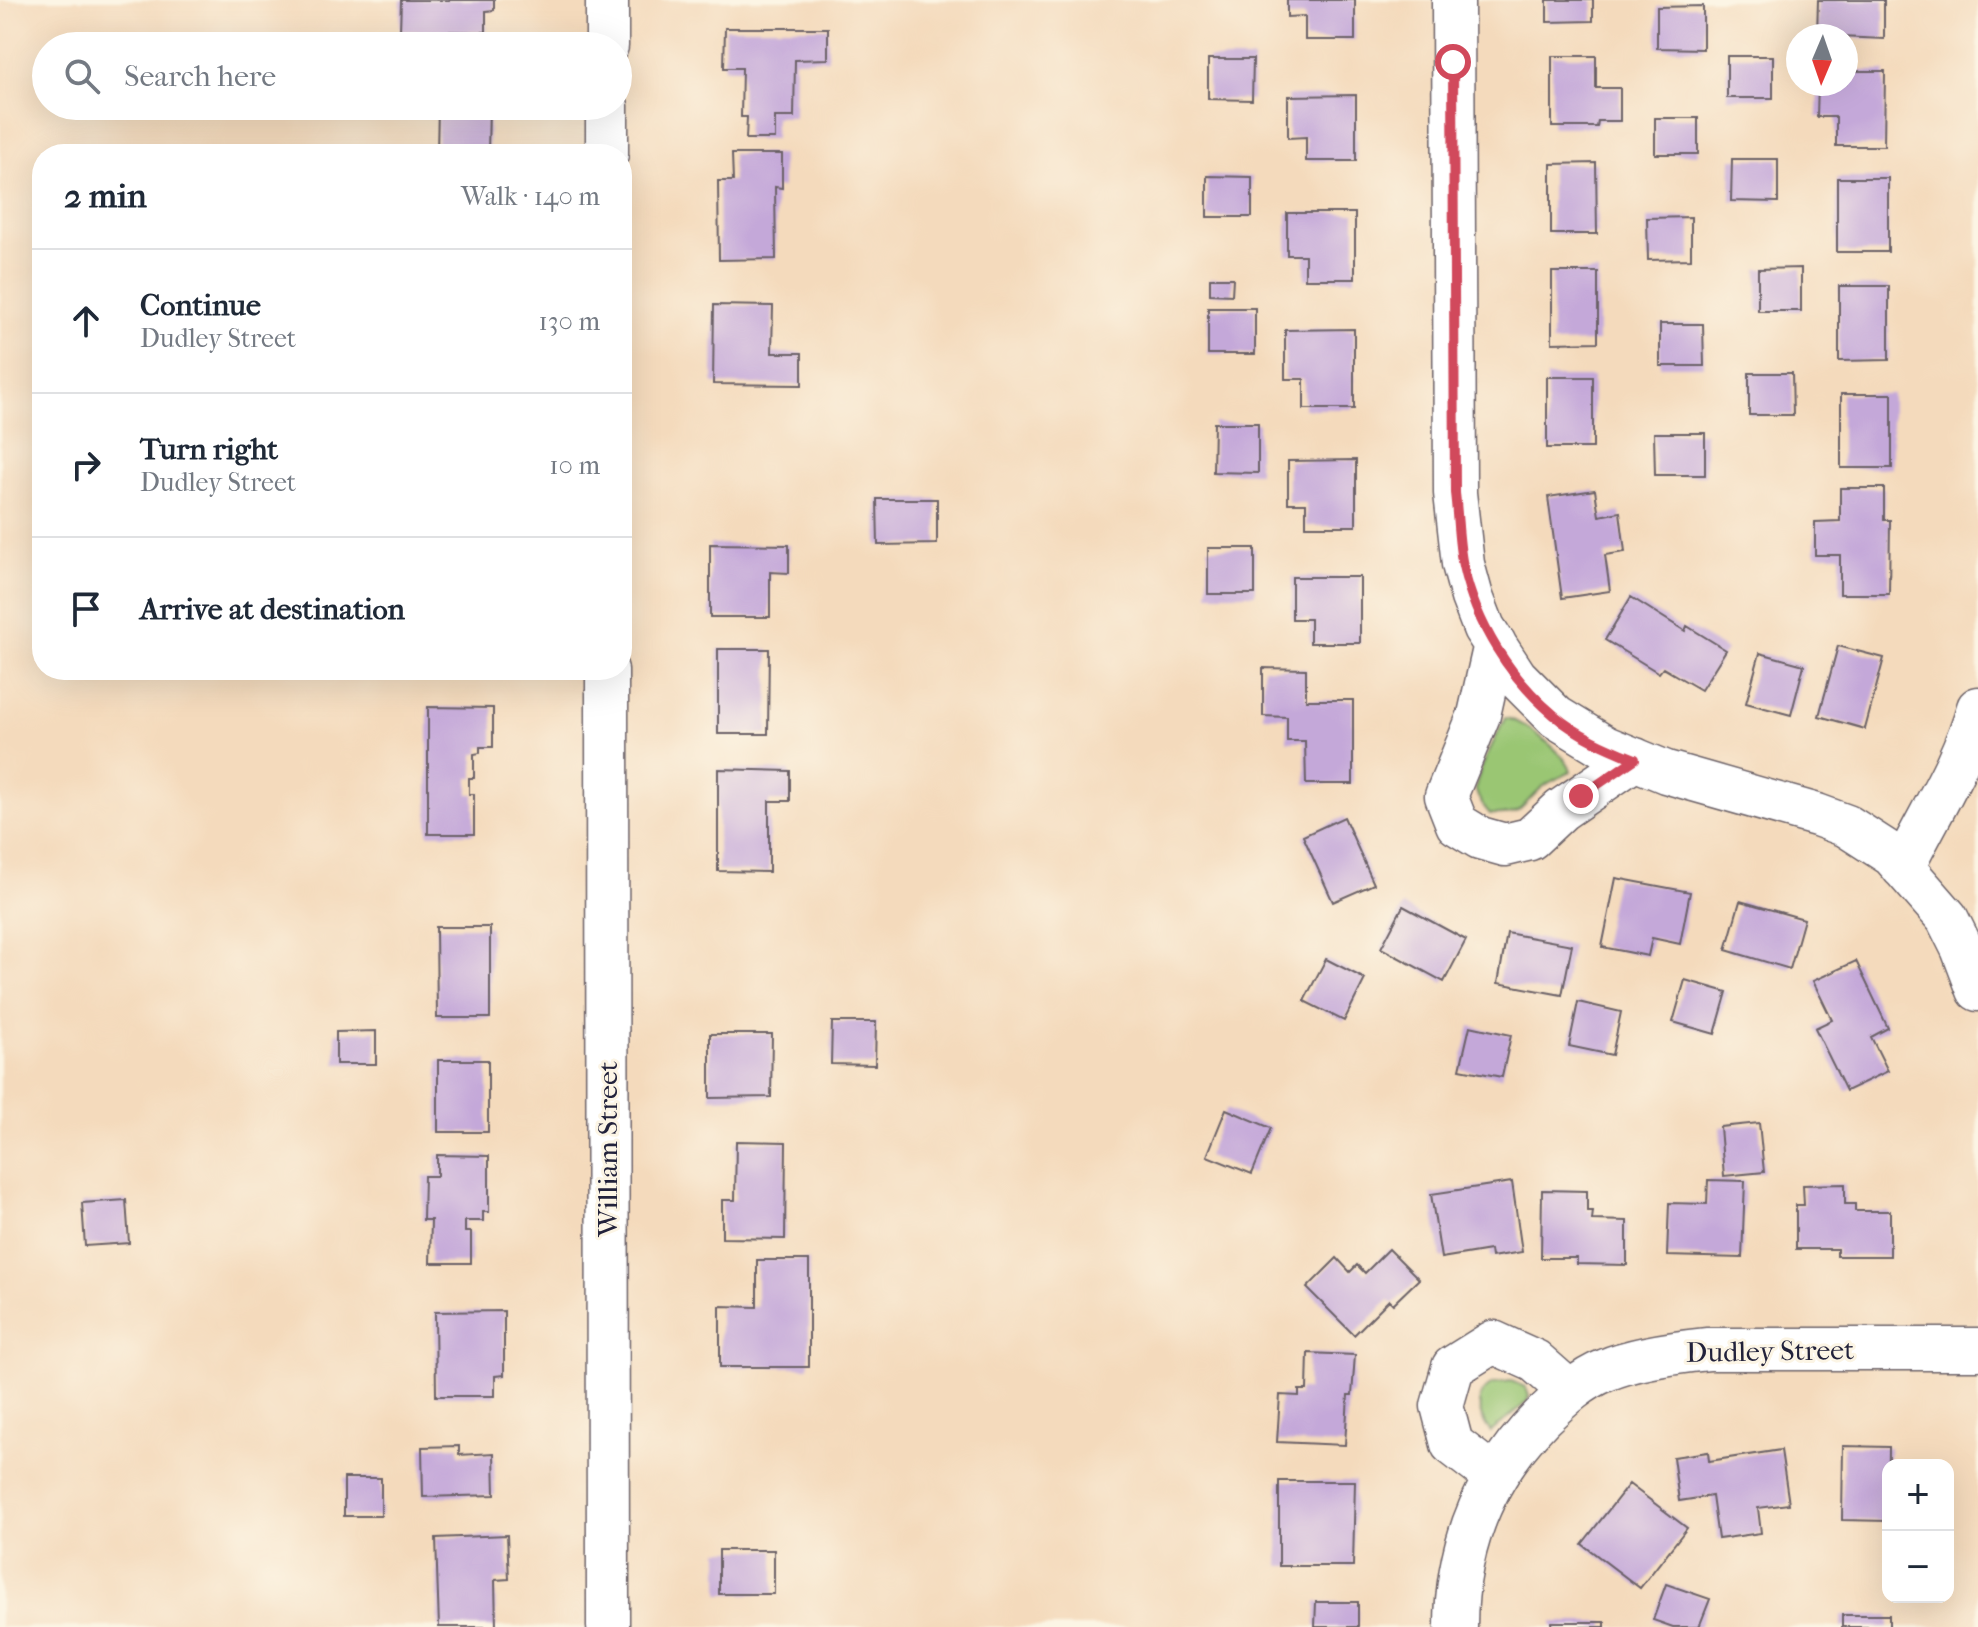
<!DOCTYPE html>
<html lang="en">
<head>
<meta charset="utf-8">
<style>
  :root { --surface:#fff; --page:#f6f6f7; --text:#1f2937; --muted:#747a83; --line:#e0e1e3 }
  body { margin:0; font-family:"IM FELL French Canon",serif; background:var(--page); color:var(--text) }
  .controls { position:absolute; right:24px; bottom:24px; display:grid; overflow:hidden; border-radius:16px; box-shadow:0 8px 32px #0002 }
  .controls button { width:72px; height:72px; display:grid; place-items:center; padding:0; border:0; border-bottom:2px solid var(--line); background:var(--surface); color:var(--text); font:40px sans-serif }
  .compass { position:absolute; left:1786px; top:24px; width:72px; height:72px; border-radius:50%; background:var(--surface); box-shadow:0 8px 32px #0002; rotate:182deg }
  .stop { position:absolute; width:24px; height:24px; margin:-18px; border:6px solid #d1495b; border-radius:50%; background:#fff }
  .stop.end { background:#d1495b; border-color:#fff; box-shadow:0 2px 8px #0008 }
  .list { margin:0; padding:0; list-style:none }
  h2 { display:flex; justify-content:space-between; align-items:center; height:104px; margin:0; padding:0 32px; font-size:34px }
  h2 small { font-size:26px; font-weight:400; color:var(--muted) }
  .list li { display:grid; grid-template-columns:52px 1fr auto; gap:24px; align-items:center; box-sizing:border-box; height:144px; padding:0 32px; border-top:2px solid var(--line) }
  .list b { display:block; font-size:30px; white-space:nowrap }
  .list p { margin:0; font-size:26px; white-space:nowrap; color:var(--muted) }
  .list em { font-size:26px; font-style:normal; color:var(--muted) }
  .icon { flex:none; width:44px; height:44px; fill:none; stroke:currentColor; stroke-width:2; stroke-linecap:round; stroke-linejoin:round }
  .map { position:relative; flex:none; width:1978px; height:1627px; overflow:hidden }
  .search { position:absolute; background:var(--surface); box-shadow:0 8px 32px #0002; left:32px; top:32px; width:600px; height:88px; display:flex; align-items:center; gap:20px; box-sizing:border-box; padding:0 28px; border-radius:44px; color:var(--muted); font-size:30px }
  .panel { position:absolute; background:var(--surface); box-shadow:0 8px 32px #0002; left:32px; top:144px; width:600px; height:536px; border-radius:32px }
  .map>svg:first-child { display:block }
  .green { fill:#9ac673; stroke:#5e7457; stroke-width:2 }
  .building { fill:#c4a8d9 }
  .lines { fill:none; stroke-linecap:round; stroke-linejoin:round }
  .minor-casing { stroke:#6c6268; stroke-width:45 }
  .minor { stroke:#fff; stroke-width:42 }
  .route { stroke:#d1495b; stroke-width:10 }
  .labels { text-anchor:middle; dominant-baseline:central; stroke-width:6; stroke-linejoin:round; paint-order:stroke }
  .street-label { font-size:28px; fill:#22223b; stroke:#fcf5e5 }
</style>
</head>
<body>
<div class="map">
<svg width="1978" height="1627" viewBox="0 0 1978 1627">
  <rect width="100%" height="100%" fill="#fcf5e5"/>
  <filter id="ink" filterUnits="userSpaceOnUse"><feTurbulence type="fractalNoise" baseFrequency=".0125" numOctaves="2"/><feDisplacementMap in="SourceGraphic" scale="16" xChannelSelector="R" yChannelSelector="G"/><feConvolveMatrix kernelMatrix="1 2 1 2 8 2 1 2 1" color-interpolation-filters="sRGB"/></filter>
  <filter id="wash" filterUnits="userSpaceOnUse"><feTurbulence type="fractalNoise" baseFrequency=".006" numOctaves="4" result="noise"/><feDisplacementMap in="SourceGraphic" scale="32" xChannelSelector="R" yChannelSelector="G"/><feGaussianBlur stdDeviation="1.8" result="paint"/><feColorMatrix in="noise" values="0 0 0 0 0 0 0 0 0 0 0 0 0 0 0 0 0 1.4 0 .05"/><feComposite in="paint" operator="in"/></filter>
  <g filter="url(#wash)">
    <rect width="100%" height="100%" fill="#f4dabc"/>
    <path class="green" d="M 1505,718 C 1524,721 1567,754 1571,772 C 1561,777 1546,782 1538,791 C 1517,811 1522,816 1490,814 C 1484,807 1478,800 1476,791 C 1473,779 1499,733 1505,718 Z
      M 1511,1381 L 1525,1387 L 1529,1395 L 1527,1402 L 1491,1432 C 1480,1420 1472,1396 1491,1385 C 1496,1382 1505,1382 1511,1381 Z"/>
    <g id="blocks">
      <path class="building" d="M 401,0 L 494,0 L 494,10 L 486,11 L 486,32 L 400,31 Z
        M 1287,0 L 1355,0 L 1355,40 L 1305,40 L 1305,16 L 1287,17 Z
        M 1547,0 L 1593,0 L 1593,21 L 1547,22 Z
        M 1818,0 L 1884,0 L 1884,39 L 1817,36 Z
        M 1703,6 L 1703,49 L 1657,48 L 1657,7 Z
        M 725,28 L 828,28 L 828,59 L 795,60 L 794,117 L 775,117 L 775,139 L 746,139 L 747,117 L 741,117 L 742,68 L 724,68 Z
        M 1552,56 L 1596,56 L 1596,88 L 1620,88 L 1620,121 L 1598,121 L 1597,127 L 1552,127 Z
        M 1727,56 L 1773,56 L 1773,98 L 1727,98 Z
        M 1208,59 L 1253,59 L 1252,100 L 1208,99 Z
        M 1846,71 L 1885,71 L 1884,146 L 1836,146 L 1836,117 L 1817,117 L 1818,84 L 1846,84 Z
        M 1356,95 L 1356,161 L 1306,161 L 1306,137 L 1288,138 L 1288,96 Z
        M 438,106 L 489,106 L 488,154 L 437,154 Z
        M 1655,118 L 1698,118 L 1698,154 L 1655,154 Z
        M 732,154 L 782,154 L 782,188 L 775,187 L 776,259 L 719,260 L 718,181 L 733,181 Z
        M 1732,159 L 1778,159 L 1778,202 L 1731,201 Z
        M 1596,163 L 1597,234 L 1551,234 L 1551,164 Z
        M 1207,176 L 1252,177 L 1252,217 L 1207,217 Z
        M 1837,178 L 1888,178 L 1888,252 L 1837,252 Z
        M 1287,213 L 1355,213 L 1355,279 L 1305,279 L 1305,255 L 1287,255 Z
        M 1691,217 L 1691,259 L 1648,260 L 1647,218 Z
        M 1801,268 L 1801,311 L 1758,311 L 1758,269 Z
        M 1552,272 L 1598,272 L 1598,342 L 1552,343 Z
        M 1210,278 L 1233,278 L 1232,295 L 1210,294 Z
        M 1839,286 L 1889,286 L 1889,360 L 1839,361 Z
        M 714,305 L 773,306 L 772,353 L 802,353 L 802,385 L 713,384 Z
        M 1208,308 L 1255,308 L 1255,354 L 1208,354 Z
        M 1660,324 L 1703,324 L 1704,366 L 1660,366 Z
        M 1354,329 L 1354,409 L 1304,409 L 1304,379 L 1285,379 L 1285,330 Z
        M 1749,373 L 1792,373 L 1793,415 L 1749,415 Z
        M 1547,377 L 1593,377 L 1593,448 L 1547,448 Z
        M 1841,394 L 1892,394 L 1892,468 L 1841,468 Z
        M 1214,423 L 1258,423 L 1258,473 L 1213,472 Z
        M 1654,433 L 1705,433 L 1705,475 L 1655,475 Z
        M 1356,460 L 1356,526 L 1306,526 L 1306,503 L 1288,503 L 1288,461 Z
        M 1840,488 L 1884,488 L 1884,520 L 1890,520 L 1889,594 L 1840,594 L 1840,555 L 1815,555 L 1815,522 L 1840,521 Z
        M 1595,490 L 1599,516 L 1620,512 L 1625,552 L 1605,555 L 1610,591 L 1562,598 L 1548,497 Z
        M 877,499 L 937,499 L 937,544 L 878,545 Z
        M 710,544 L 789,545 L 789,573 L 770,572 L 770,617 L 710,617 Z
        M 1208,548 L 1255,548 L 1255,594 L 1208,594 Z
        M 1292,577 L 1360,577 L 1360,643 L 1310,643 L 1310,619 L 1292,619 Z
        M 1631,597 L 1685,631 L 1687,626 L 1726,650 L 1701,690 L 1663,668 L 1659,673 L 1605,640 Z
        M 1838,646 L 1884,658 L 1865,729 L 1819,716 Z
        M 718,649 L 769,649 L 768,734 L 718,734 Z
        M 1760,653 L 1804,665 L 1791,715 L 1746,703 Z
        M 1263,668 L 1306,669 L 1306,700 L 1353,700 L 1353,784 L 1306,784 L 1305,741 L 1287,741 L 1287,717 L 1263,716 Z
        M 428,707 L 493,708 L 493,747 L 480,747 L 480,753 L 474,754 L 474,778 L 469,778 L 469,794 L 474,794 L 474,834 L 428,834 Z
        M 718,769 L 790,771 L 790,801 L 769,801 L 769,872 L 718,871 Z
        M 1344,817 L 1374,884 L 1333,902 L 1303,836 Z
        M 1616,878 L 1690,892 L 1680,944 L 1652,938 L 1648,956 L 1602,947 Z
        M 1740,901 L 1804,919 L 1790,969 L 1726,950 Z
        M 1403,906 L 1466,940 L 1444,982 L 1381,948 Z
        M 436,927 L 490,927 L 490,1018 L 437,1018 Z
        M 1507,933 L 1572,945 L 1562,995 L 1498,983 Z
        M 1326,959 L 1365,979 L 1344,1021 L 1304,1001 Z
        M 1856,961 L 1888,1028 L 1871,1037 L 1888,1071 L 1846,1091 L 1815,1028 L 1832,1020 L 1813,981 Z
        M 1685,980 L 1727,992 L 1715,1034 L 1673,1022 Z
        M 1578,1002 L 1621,1012 L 1612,1055 L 1569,1046 Z
        M 832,1022 L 876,1022 L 875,1065 L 831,1064 Z
        M 1470,1026 L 1511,1035 L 1502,1077 L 1460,1069 Z
        M 376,1031 L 376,1064 L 336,1064 L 336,1032 Z
        M 710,1034 L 772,1034 L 771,1097 L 710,1098 Z
        M 438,1060 L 488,1060 L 488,1132 L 438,1132 Z
        M 1226,1109 L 1271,1128 L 1252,1174 L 1207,1156 Z
        M 1759,1123 L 1764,1172 L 1724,1176 L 1720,1127 Z
        M 736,1141 L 786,1142 L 785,1239 L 722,1238 L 722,1200 L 735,1200 Z
        M 437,1155 L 489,1156 L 489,1212 L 483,1212 L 483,1221 L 465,1221 L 465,1232 L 471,1232 L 471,1263 L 430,1263 L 431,1220 L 423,1220 L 424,1176 L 437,1176 Z
        M 1708,1180 L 1745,1181 L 1742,1258 L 1667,1256 L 1669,1203 L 1707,1204 Z
        M 1512,1182 L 1522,1252 L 1491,1257 L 1490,1250 L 1441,1258 L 1431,1194 Z
        M 1845,1184 L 1845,1204 L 1855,1204 L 1855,1211 L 1890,1211 L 1890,1256 L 1837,1256 L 1837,1249 L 1796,1249 L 1796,1205 L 1804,1205 L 1803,1185 Z
        M 1542,1190 L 1587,1191 L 1587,1211 L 1593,1211 L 1592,1220 L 1627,1221 L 1627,1265 L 1577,1264 L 1577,1258 L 1541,1258 Z
        M 126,1200 L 129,1243 L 85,1246 L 82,1203 Z
        M 1389,1249 L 1419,1279 L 1393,1304 L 1389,1300 L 1354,1335 L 1307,1288 L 1337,1258 L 1350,1272 L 1357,1265 L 1365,1273 Z
        M 757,1260 L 809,1260 L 809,1367 L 720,1367 L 720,1306 L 757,1307 Z
        M 504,1311 L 504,1375 L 495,1376 L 495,1396 L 436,1396 L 435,1312 Z
        M 1308,1353 L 1355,1355 L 1352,1395 L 1348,1395 L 1345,1445 L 1277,1442 L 1280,1395 L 1299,1396 L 1299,1390 L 1307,1390 Z
        M 459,1446 L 459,1455 L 494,1453 L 495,1495 L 423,1497 L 422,1447 Z
        M 1843,1446 L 1889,1447 L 1888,1521 L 1842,1520 Z
        M 1781,1450 L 1789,1504 L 1758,1508 L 1761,1533 L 1718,1539 L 1712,1496 L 1679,1501 L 1673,1457 L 1708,1452 L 1709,1461 Z
        M 344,1478 L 381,1478 L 381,1516 L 344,1516 Z
        M 1279,1481 L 1355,1481 L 1353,1566 L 1279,1566 Z
        M 1629,1484 L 1687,1528 L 1640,1588 L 1582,1544 Z
        M 507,1535 L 509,1579 L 495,1580 L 496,1627 L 439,1627 L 436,1538 Z
        M 719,1550 L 774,1550 L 774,1594 L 719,1594 Z
        M 1666,1584 L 1710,1599 L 1699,1627 L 1673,1627 L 1653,1620 Z
        M 1316,1602 L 1358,1602 L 1358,1627 L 1315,1627 Z
        M 1842,1615 L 1889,1615 L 1889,1627 L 1842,1627 Z
        M 1552,1622 L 1605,1622 L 1605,1627 L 1552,1627 Z"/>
    </g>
  </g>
  <g filter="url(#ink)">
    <use href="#blocks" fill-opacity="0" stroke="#6c6268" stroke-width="2"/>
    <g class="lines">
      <g class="minor-casing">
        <path id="minor" d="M 607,0 L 607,46
          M 1453,0 L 1455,493 L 1463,564 L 1472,597 L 1484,628 L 1516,677 L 1556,717 L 1605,747 L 1666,772 L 1817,815 L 1847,826 L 1892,855 L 1947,918 L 1962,948 L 1978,990
          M 607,106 L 607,154
          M 1495,644 L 1479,715 L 1446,796 L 1457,824 L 1480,838 L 1505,845 L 1530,839 L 1561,810 L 1635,759
          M 607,670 L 608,1627
          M 1903,868 C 1929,814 1962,765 1978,708
          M 1495,1477 L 1452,1444 L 1442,1406 L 1453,1367 L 1493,1342 L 1535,1361 L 1569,1391
          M 1456,1627 C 1456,1545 1484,1476 1542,1417 C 1562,1398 1581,1380 1606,1370 C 1633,1358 1679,1352 1708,1349 L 1978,1349"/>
      </g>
      <use href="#minor" class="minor"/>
    </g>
  </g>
  <g class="lines" filter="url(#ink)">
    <path class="route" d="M 1453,62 L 1455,493 C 1458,517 1458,543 1463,566 C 1476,624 1509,677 1554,715 C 1577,735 1608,748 1635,759 L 1581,796"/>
  </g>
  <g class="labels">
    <g class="street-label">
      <text transform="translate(607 1149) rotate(-90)">William Street</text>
      <text transform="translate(1770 1351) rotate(-1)">Dudley Street</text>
    </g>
  </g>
</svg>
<div class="controls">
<button>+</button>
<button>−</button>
</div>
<svg class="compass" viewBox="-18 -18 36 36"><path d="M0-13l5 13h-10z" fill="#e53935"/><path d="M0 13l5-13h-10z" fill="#747a83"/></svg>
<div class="stop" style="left:1453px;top:62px"></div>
<div class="stop end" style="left:1581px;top:796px"></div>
<div class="search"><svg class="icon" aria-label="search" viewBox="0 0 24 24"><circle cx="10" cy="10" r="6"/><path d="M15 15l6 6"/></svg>Search here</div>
<section class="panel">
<h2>2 min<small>Walk · 140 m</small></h2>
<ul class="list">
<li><svg class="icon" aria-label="ahead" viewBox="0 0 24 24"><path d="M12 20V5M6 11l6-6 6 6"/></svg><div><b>Continue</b><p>Dudley Street</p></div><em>130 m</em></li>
<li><svg class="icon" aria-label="right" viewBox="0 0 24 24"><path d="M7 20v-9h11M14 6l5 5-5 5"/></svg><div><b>Turn right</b><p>Dudley Street</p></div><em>10 m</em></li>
<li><svg class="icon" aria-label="arrive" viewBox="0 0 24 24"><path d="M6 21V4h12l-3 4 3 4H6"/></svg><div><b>Arrive at destination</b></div></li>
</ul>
</section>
</div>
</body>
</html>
